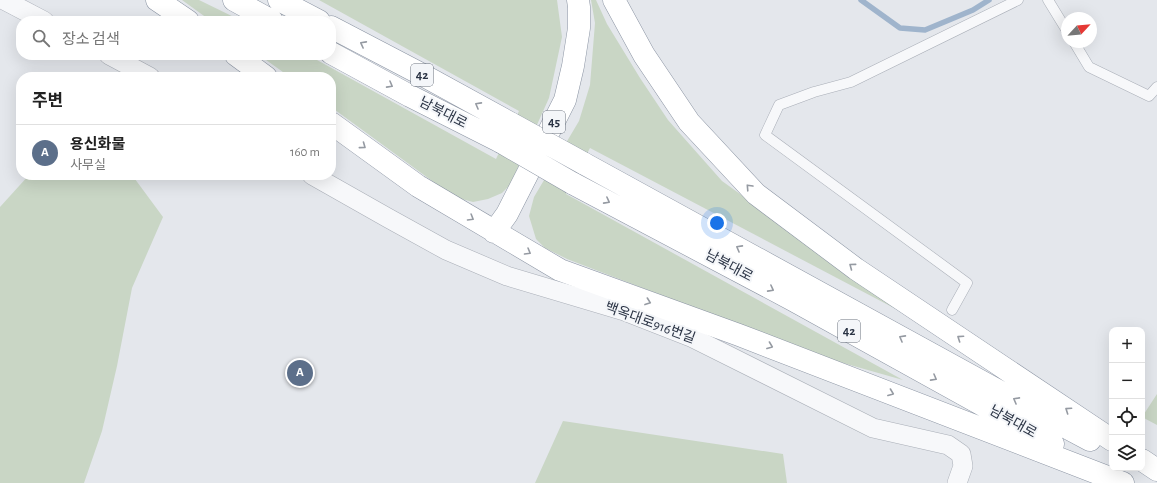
<!DOCTYPE html>
<html lang="ko">
<head>
<meta charset="utf-8">
<style>
  :root { --surface:#fff; --page:#f6f6f6; --text:#222; --muted:#767676; --line:#e0e0e0; --accent:#7c3aed }
  body { margin:0; font-family:"Alegreya Sans","Noto Sans KR",sans-serif; background:var(--page); color:var(--text) }
  .controls { position:absolute; right:12px; bottom:12px; display:grid; overflow:hidden; border-radius:8px; box-shadow:0 4px 16px #0002 }
  .controls button { width:36px; height:36px; display:grid; place-items:center; padding:0; border:0; border-bottom:1px solid var(--line); background:var(--surface); color:var(--text); font:20px sans-serif }
  .compass { position:absolute; left:1061px; top:12px; width:36px; height:36px; border-radius:50%; background:var(--surface); box-shadow:0 4px 16px #0002; rotate:64deg }
  .you { position:absolute; left:717px; top:223px; width:14px; height:14px; margin:-10px; border:3px solid #fff; border-radius:50%; background:#1a73e8; box-shadow:0 0 0 6px #1a73e833 }
  .badge { display:grid; place-items:center; width:26px; height:26px; border-radius:50%; background:var(--accent); color:#fff; font-size:13px; font-weight:700 }
  .pin { position:absolute; translate:-50% -50%; border:2px solid #fff; box-shadow:0 1px 4px #0006 }
  .list { margin:0; padding:0; list-style:none }
  h2 { display:flex; justify-content:space-between; align-items:center; height:52px; margin:0; padding:0 16px; font-size:17px }
  h2 small { font-size:13px; font-weight:400; color:var(--muted) }
  .list li { display:grid; grid-template-columns:26px 1fr auto; gap:12px; align-items:center; box-sizing:border-box; height:56px; padding:0 16px; border-top:1px solid var(--line) }
  .list b { display:block; font-size:15px; white-space:nowrap }
  .list p { margin:0; font-size:13px; white-space:nowrap; color:var(--muted) }
  .list em { font-size:13px; font-style:normal; color:var(--muted) }
  .icon { flex:none; width:22px; height:22px; fill:none; stroke:currentColor; stroke-width:2; stroke-linecap:round; stroke-linejoin:round }
  .map { position:relative; flex:none; width:1157px; height:483px; overflow:hidden }
  .search { position:absolute; background:var(--surface); box-shadow:0 4px 16px #0002; left:16px; top:16px; width:320px; height:44px; display:flex; align-items:center; gap:10px; box-sizing:border-box; padding:0 14px; border-radius:16px; color:var(--muted); font-size:15px }
  .panel { position:absolute; background:var(--surface); box-shadow:0 4px 16px #0002; left:16px; top:72px; width:320px; height:108px; border-radius:16px }
  .map>svg:first-child { display:block }
  .green { fill:#c9d6c5 }
  .lines { fill:none; stroke-linecap:round; stroke-linejoin:round }
  .stream { stroke:#9fb4cc; stroke-width:5.5 }
  .service-casing { stroke:#a9aeb7; stroke-width:11 }
  .minor-casing { stroke:#a9aeb7; stroke-width:20 }
  .trunk-casing { stroke:#8b94a3; stroke-width:23 }
  .service { stroke:#f7f8fa; stroke-width:10 }
  .minor { stroke:#f7f8fa; stroke-width:19 }
  .trunk { stroke:#fff; stroke-width:22 }
  .trunk-bridge-casing { stroke:#8b94a3; stroke-width:23; stroke-linecap:butt }
  .trunk-bridge { stroke:#fff; stroke-width:22 }
  .oneway { stroke:#959aa2 }
  .labels { text-anchor:middle; dominant-baseline:central; stroke-width:4; stroke-linejoin:round; paint-order:stroke }
  .shield { fill:#f4f6f9; stroke:#676e7b; stroke-width:1 }
  .shield-label { font-size:13px; font-weight:bold; fill:#2b3445 }
  .street-label { font-size:14px; fill:#2b3445; stroke:#f4f6f9 }
</style>
</head>
<body>
<div class="map">
<svg width="1157" height="483" viewBox="0 0 1157 483">
  <rect width="100%" height="100%" fill="#e4e7ec"/>
  <path class="green" d="M 182,0 L 199,0 L 242,21 L 211,21 Z
    M 319,0 L 557,0 L 562,37 L 549,98 L 510,185 L 502,193 L 488,199 L 473,202 L 454,197 L 331,107 L 331,77 L 290,77 L 259,55 L 308,55 L 496,159 L 519,111 Z
    M 591,0 L 596,0 L 607,24 L 640,78 L 668,120 L 722,181 L 911,317 L 590,148 L 566,194 L 903,380 L 836,361 L 752,330 L 567,259 L 545,248 L 536,239 L 529,216 L 534,197 L 579,121 L 590,85 L 595,23 Z
    M 29,175 L 132,175 L 163,217 L 132,288 L 117,366 L 102,431 L 84,483 L 0,483 L 0,207 Z
    M 1157,394 L 1157,425 L 1142,417 Z
    M 563,421 L 783,454 L 787,483 L 535,483 Z"/>
  <g class="lines">
    <path class="stream" d="M 861,0 L 900,28 L 925,30 L 973,10 L 989,0"/>
    <g class="service-casing">
      <path id="service" d="M 1048,0 L 1067,31
        M 1074,42 L 1089,67 L 1149,96 L 1157,87
        M 952,310 L 967,283 L 765,135 L 779,105 L 814,92 L 851,82 L 1018,0"/>
    </g>
    <g class="minor-casing">
      <path id="minor" d="M 4,0 L 44,21
        M 109,55 L 150,77
        M 312,175 L 388,218 L 446,250 L 507,276 L 624,311 L 693,338 L 873,428 L 948,445 L 961,454 L 963,466 L 957,483"/>
    </g>
    <g class="trunk-casing">
      <path id="trunk" d="M 157,0 L 188,21
        M 234,0 L 272,21
        M 279,0 L 319,21
        M 614,0 L 644,55 L 689,122 L 756,194 L 856,269 L 1112,440
        M 331,27 L 419,73 L 512,124
        M 331,53 L 410,96 L 501,142
        M 236,55 L 266,77
        M 331,123 L 418,186 L 560,270 L 739,335 L 1123,483
        M 583,163 L 1028,407 L 1090,440
        M 572,183 L 793,300 L 1053,444
        M 494,232 L 507,214 L 565,100 L 573,66 L 579,28 L 579,7 L 578,0
        M 1142,460 L 1157,470"/>
    </g>
    <use href="#service" class="service"/>
    <use href="#minor" class="minor"/>
    <use href="#trunk" class="trunk"/>
    <g class="trunk-bridge-casing">
      <path id="trunk-bridge" d="M 512,124 L 583,163
        M 501,142 L 572,183"/>
    </g>
    <use href="#trunk-bridge" class="trunk-bridge"/>
  </g>
  <defs><path id="oneway-chevron" d="M-2-3.5L2.5 0L-2 3.5" fill="none" stroke-width="1.6" stroke-linecap="round" stroke-linejoin="round"/></defs>
  <g class="oneway">
    <use href="#oneway-chevron" transform="translate(363 44) rotate(-152)"/>
    <use href="#oneway-chevron" transform="translate(390 85) rotate(29)"/>
    <use href="#oneway-chevron" transform="translate(478 105) rotate(-151)"/>
    <use href="#oneway-chevron" transform="translate(363 146) rotate(36)"/>
    <use href="#oneway-chevron" transform="translate(749 187) rotate(-133)"/>
    <use href="#oneway-chevron" transform="translate(607 201) rotate(28)"/>
    <use href="#oneway-chevron" transform="translate(471 218) rotate(31)"/>
    <use href="#oneway-chevron" transform="translate(739 248) rotate(-151)"/>
    <use href="#oneway-chevron" transform="translate(528 252) rotate(30)"/>
    <use href="#oneway-chevron" transform="translate(852 266) rotate(-143)"/>
    <use href="#oneway-chevron" transform="translate(771 289) rotate(28)"/>
    <use href="#oneway-chevron" transform="translate(648 302) rotate(20)"/>
    <use href="#oneway-chevron" transform="translate(902 338) rotate(-151)"/>
    <use href="#oneway-chevron" transform="translate(960 338) rotate(-146)"/>
    <use href="#oneway-chevron" transform="translate(770 346) rotate(21)"/>
    <use href="#oneway-chevron" transform="translate(934 378) rotate(29)"/>
    <use href="#oneway-chevron" transform="translate(891 393) rotate(21)"/>
    <use href="#oneway-chevron" transform="translate(1016 400) rotate(-151)"/>
    <use href="#oneway-chevron" transform="translate(1068 410) rotate(-146)"/>
  </g>
  <g class="labels">
    <g class="shield">
      <rect x="411" y="64" width="22" height="22" rx="3"/>
      <rect x="543" y="111" width="22" height="22" rx="3"/>
      <rect x="838" y="320" width="22" height="22" rx="3"/>
    </g>
    <g class="shield-label">
      <text x="422" y="75">42</text>
      <text x="554" y="122">45</text>
      <text x="849" y="331">42</text>
    </g>
    <g class="street-label">
      <text transform="translate(443 113) rotate(27)">남북대로</text>
      <text transform="translate(729 266) rotate(28)">남북대로</text>
      <text transform="translate(650 323) rotate(20)">백옥대로916번길</text>
      <text transform="translate(1013 422) rotate(29)">남북대로</text>
    </g>
  </g>
</svg>
<div class="controls">
<button>+</button>
<button>−</button>
<button><svg class="icon" aria-label="locate" viewBox="0 0 24 24"><circle cx="12" cy="12" r="6"/><path d="M12 2v4M12 18v4M2 12h4M18 12h4"/></svg></button>
<button><svg class="icon" aria-label="layers" viewBox="0 0 24 24"><path d="M12 4l9 5-9 5-9-5zM3 14l9 5 9-5"/></svg></button>
</div>
<svg class="compass" viewBox="-18 -18 36 36"><path d="M0-13l5 13h-10z" fill="#e53935"/><path d="M0 13l5-13h-10z" fill="#767676"/></svg>
<div class="you"></div>
<div class="pin badge" style="left:300px;top:373px;background:#5c6f8a">A</div>
<div class="search"><svg class="icon" aria-label="search" viewBox="0 0 24 24"><circle cx="10" cy="10" r="6"/><path d="M15 15l6 6"/></svg>장소 검색</div>
<section class="panel">
<h2>주변<small></small></h2>
<ul class="list">
<li><span class="badge" style="background:#5c6f8a">A</span><div><b>용신화물</b><p>사무실</p></div><em>160 m</em></li>
</ul>
</section>
</div>
</body>
</html>
